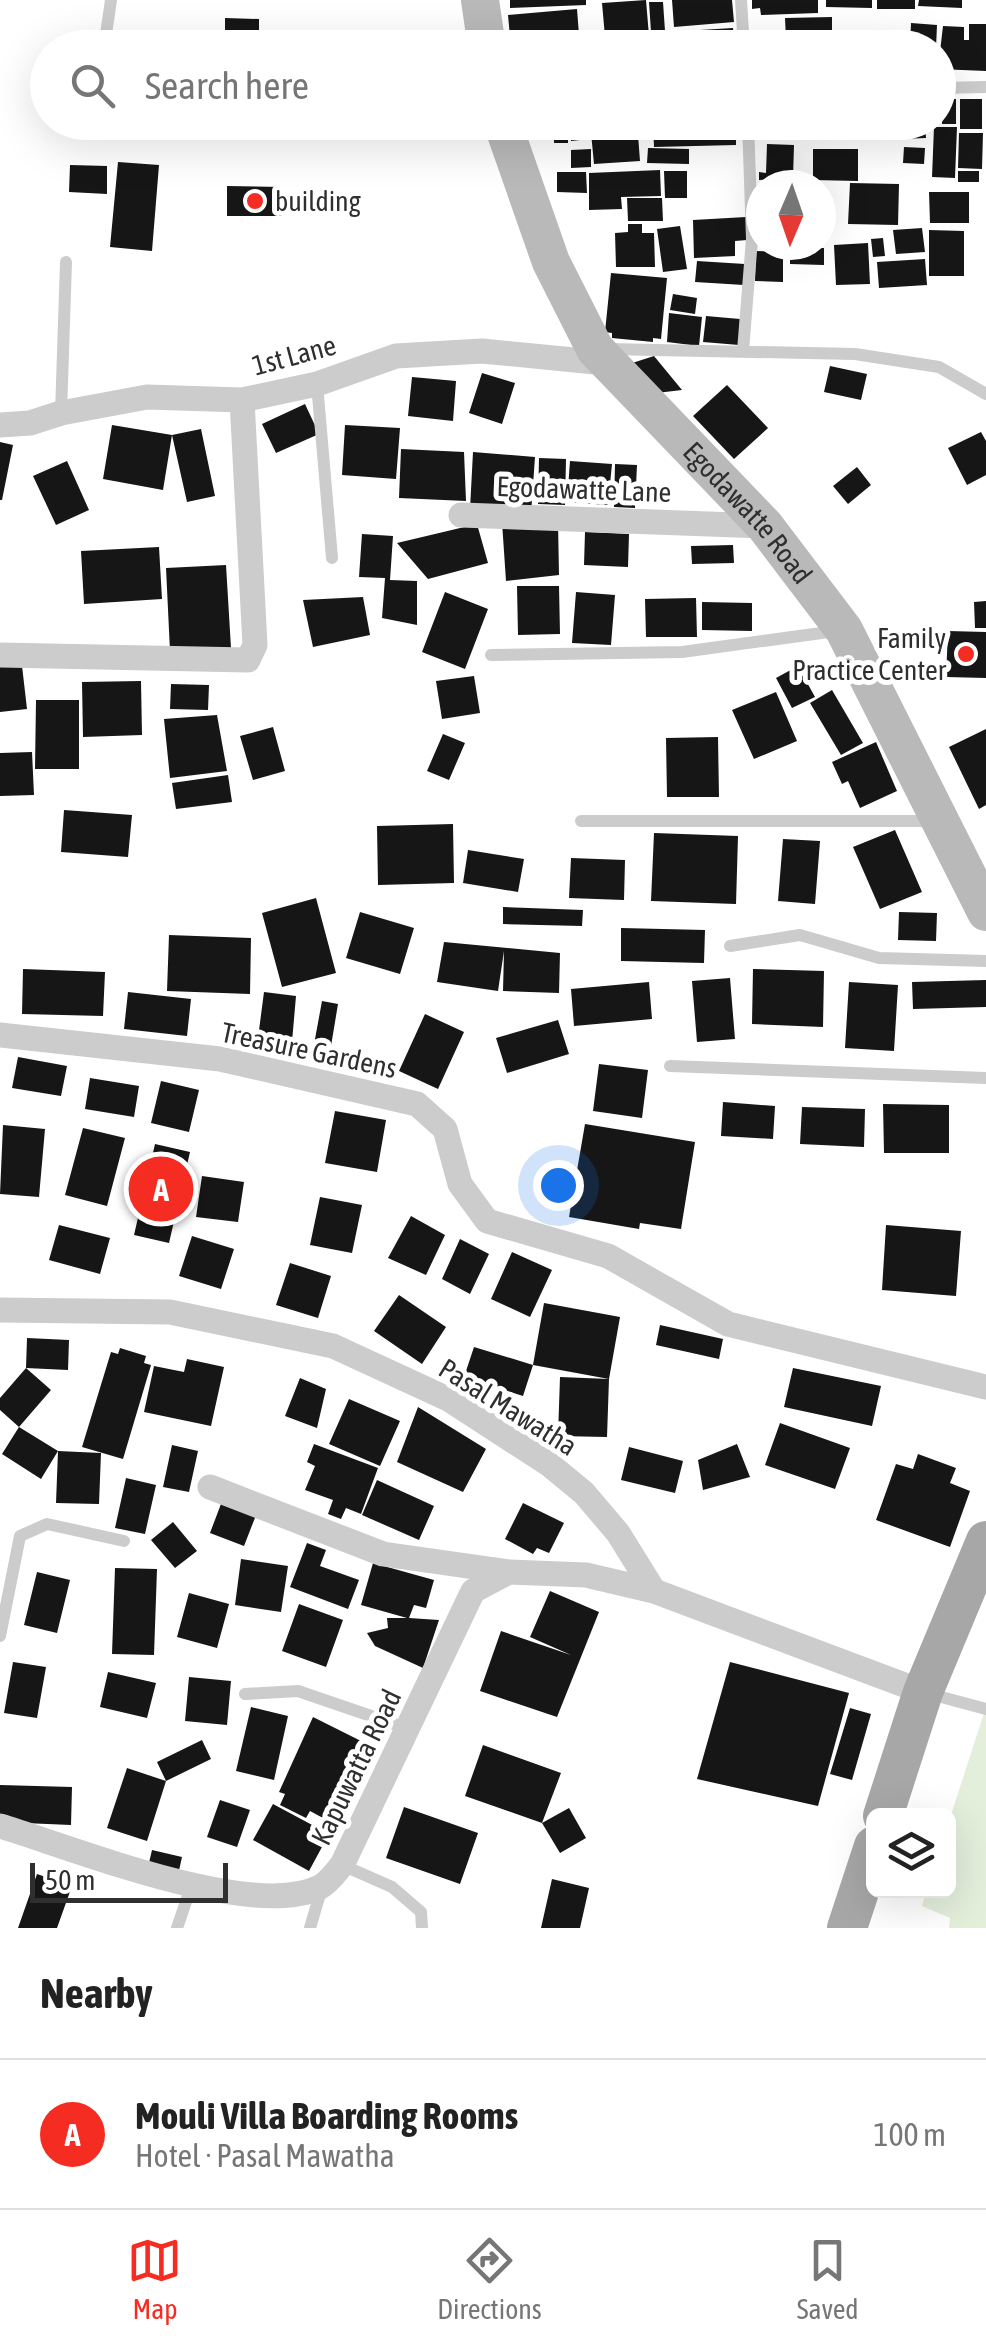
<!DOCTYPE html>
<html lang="en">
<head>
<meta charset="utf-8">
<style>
  :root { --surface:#fff; --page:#f2f2f2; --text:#222; --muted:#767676; --line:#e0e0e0; --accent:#f52c21 }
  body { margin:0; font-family:"Asap Condensed",sans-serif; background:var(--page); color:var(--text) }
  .controls { position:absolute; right:30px; bottom:30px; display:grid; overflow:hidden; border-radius:15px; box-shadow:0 10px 40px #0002 }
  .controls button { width:90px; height:90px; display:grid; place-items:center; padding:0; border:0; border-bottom:2px solid var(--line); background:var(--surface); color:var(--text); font:50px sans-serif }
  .compass { position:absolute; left:746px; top:170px; width:90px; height:90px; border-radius:50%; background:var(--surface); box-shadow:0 10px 40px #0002; rotate:182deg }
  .scale { position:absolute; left:30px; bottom:25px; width:198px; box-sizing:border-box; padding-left:10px; border:5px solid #2f2f2f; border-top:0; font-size:28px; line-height:35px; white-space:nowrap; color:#2f2f2f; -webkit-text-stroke:8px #fff; paint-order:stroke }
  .you { position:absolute; left:558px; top:1185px; width:35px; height:35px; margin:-25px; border:8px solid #fff; border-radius:50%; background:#1a73e8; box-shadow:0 0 0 15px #1a73e833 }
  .badge { display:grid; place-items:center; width:65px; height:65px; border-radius:50%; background:var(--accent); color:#fff; font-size:32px; font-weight:700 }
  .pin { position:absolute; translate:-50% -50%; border:5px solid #fff; box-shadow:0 2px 10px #0006 }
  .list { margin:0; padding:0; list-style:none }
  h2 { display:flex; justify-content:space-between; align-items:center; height:130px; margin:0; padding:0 40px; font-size:42px }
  h2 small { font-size:32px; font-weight:400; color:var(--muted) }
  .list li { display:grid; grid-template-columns:65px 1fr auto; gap:30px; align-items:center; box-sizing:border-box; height:150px; padding:0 40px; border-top:2px solid var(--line) }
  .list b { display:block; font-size:38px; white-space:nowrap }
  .list p { margin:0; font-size:32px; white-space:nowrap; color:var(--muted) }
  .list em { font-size:32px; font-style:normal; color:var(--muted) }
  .icon { flex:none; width:55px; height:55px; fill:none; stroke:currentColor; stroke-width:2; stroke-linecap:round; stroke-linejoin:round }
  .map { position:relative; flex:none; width:986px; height:1928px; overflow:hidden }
  .search { position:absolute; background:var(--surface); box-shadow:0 10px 40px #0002; left:30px; right:30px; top:30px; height:110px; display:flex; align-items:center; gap:25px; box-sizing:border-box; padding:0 35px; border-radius:55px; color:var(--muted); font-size:38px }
  .sheet { height:280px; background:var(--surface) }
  nav { display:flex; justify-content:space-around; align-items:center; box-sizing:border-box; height:140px; border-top:2px solid var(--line); background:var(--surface); font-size:28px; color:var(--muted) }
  nav a { display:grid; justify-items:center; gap:5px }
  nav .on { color:var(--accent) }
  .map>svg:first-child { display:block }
  .green { fill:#e3eedb }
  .building { fill:#161616 }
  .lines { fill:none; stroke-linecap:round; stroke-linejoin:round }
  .lane { stroke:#ccc; stroke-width:12 }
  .street { stroke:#ccc; stroke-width:25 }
  .secondary { stroke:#b9b9b9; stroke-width:38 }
  .primary { stroke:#a7a7a7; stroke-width:40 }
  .poi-dot { fill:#f52c21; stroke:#fff; stroke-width:4 }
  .labels { text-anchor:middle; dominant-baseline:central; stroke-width:10; stroke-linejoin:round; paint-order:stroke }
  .poi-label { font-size:28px; fill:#2f2f2f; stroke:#fff; text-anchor:start }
  .street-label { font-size:28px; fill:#2f2f2f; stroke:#fff }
</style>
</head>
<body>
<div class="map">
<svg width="986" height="1928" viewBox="0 0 986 1928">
  <rect width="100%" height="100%" fill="#fff"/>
  <path class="green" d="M 986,1707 L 986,1928 L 949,1928 L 950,1918 L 922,1906 L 926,1891 L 948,1890 L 949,1821 Z"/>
  <path class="building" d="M 510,0 L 586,0 L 586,5 L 510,8 Z
    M 646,0 L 650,48 L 606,48 L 602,3 Z
    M 672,0 L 732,0 L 734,22 L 674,27 Z
    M 752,0 L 818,0 L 818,13 L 761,15 L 760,8 L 752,9 Z
    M 826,0 L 872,0 L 872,8 L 826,7 Z
    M 877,0 L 915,0 L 915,9 L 877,9 Z
    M 919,0 L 962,0 L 962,8 L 918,6 Z
    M 649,2 L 663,2 L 665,31 L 651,32 Z
    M 577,9 L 580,48 L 511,48 L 508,15 Z
    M 832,17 L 832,31 L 849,30 L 850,48 L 833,48 L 833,38 L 805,38 L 805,48 L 765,48 L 765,41 L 786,40 L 785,18 Z
    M 225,18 L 259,19 L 259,48 L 225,48 Z
    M 911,23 L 937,25 L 936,48 L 910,48 Z
    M 969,24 L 986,24 L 986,71 L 938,69 L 943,26 L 964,27 L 964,40 L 969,40 Z
    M 733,28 L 734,39 L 727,39 L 727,48 L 668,48 L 667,32 Z
    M 943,99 L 956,99 L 956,124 L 942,124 Z
    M 960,99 L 982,99 L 982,129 L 960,129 Z
    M 554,122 L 568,122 L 568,143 L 554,143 Z
    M 570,122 L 587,122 L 589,139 L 571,141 Z
    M 590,122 L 637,122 L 640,161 L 594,164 Z
    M 653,122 L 736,122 L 736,145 L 654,147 Z
    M 756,122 L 806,122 L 806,134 L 756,133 Z
    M 836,122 L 863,122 L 864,136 L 836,136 Z
    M 900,122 L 925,122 L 926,138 L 901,139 Z
    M 934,127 L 957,127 L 955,178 L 932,177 Z
    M 959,133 L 983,133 L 982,169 L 958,168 Z
    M 767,144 L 794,145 L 793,178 L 759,180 L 759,172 L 766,173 Z
    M 904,147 L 925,148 L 924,164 L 903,163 Z
    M 648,148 L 689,149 L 689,164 L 647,163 Z
    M 591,149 L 591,167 L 571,168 L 571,150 Z
    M 813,149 L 858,149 L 858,181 L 813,180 Z
    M 118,162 L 159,165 L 152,251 L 110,247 Z
    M 70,165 L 107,166 L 107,194 L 69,192 Z
    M 660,170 L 661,196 L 621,197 L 622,209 L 589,210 L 589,173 Z
    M 664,171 L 687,171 L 687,198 L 665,198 Z
    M 958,171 L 979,171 L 979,182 L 958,182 Z
    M 557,172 L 586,172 L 587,193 L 557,192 Z
    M 850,183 L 899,184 L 898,225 L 848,224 Z
    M 227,186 L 282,187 L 282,216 L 227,216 Z
    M 929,192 L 969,192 L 969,223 L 930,223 Z
    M 627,198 L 662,198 L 663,221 L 628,221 Z
    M 746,217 L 747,240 L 735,241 L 735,256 L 694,258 L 693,220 Z
    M 628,224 L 642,224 L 642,233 L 654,233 L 655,267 L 616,267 L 615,233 L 628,232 Z
    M 680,226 L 687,269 L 663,272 L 657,229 Z
    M 922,228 L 925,252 L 896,254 L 893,230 Z
    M 929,230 L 964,231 L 964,276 L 929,276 Z
    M 883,238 L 885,256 L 873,257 L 871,239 Z
    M 868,243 L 870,284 L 836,285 L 834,245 Z
    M 790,248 L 824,248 L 824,265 L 790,264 Z
    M 756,251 L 783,252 L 783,282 L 755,281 Z
    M 925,259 L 927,285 L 879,288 L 877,262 Z
    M 697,261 L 745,264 L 744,285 L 695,282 Z
    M 611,273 L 667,278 L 661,339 L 653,338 L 653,342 L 612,338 L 612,333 L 605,332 Z
    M 673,294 L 697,298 L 695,314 L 670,310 Z
    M 669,313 L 702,317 L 699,346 L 667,342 Z
    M 706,316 L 740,319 L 739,345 L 703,342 Z
    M 654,356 L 682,390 L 648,394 L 623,366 Z
    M 830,366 L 867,374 L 861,400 L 824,392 Z
    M 482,373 L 515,383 L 502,424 L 469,413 Z
    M 412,377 L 456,381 L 453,421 L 408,416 Z
    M 727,385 L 768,428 L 734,459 L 693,416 Z
    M 305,404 L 319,434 L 276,453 L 262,424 Z
    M 112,425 L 172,435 L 163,490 L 103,479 Z
    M 345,425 L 400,428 L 396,479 L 342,475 Z
    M 201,429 L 215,496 L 187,502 L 172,435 Z
    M 981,432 L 986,441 L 986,475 L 967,485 L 948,448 Z
    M 0,442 L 13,445 L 2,500 L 0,500 Z
    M 401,449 L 464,452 L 466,501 L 399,498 Z
    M 473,452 L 535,457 L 531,514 L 470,509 Z
    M 539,458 L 566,459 L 565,505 L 538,504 Z
    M 67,461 L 89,510 L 56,525 L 33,476 Z
    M 570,461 L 612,464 L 608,505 L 567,502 Z
    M 615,464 L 637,465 L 635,508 L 614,507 Z
    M 857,467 L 871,485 L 848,504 L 833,486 Z
    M 502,522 L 558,522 L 559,575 L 506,581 Z
    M 477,524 L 488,563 L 428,579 L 397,543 Z
    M 585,532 L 629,534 L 628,567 L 584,565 Z
    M 362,534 L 393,536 L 390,580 L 417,581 L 417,625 L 382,618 L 385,578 L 359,577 Z
    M 733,545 L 734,563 L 692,564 L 691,546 Z
    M 159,547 L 162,599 L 84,604 L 81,551 Z
    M 226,565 L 231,648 L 170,651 L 166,568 Z
    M 517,586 L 559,586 L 560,634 L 518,635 Z
    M 445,592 L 488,609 L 465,669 L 422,652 Z
    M 576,592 L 615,595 L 611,645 L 572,643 Z
    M 363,597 L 370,635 L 313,647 L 303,600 Z
    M 696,598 L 697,637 L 646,637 L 645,599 Z
    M 986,601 L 986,628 L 975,628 L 974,602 Z
    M 702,602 L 752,603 L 752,631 L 702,630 Z
    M 948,631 L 986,632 L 986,678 L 946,677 Z
    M 21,657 L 27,709 L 0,712 L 0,660 Z
    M 798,666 L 815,697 L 792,708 L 776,678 Z
    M 474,676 L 480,713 L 442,719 L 436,681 Z
    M 141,681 L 142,735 L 83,737 L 82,682 Z
    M 171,684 L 209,685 L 208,710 L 170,709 Z
    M 832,690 L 863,743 L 841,755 L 810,703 Z
    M 776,692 L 797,741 L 754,759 L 732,710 Z
    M 36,700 L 79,700 L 79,769 L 35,769 Z
    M 217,715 L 227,771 L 170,778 L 164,719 Z
    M 273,727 L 285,771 L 253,780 L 240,736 Z
    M 986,729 L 986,805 L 979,809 L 949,747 Z
    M 443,734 L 465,743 L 449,780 L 427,771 Z
    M 718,737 L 719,797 L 667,797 L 666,738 Z
    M 876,742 L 897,791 L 860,808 L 848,781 L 842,784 L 832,762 Z
    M 32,752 L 34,795 L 0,796 L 0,753 Z
    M 228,775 L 232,802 L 176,809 L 172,783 Z
    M 64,810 L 132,815 L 128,857 L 61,852 Z
    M 453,824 L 454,883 L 378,885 L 377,826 Z
    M 895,830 L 922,892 L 880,909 L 853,847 Z
    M 654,833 L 738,836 L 736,904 L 651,901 Z
    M 783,839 L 820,841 L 815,904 L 778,901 Z
    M 468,850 L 524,859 L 518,892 L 463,883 Z
    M 571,858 L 625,860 L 624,900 L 569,898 Z
    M 316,898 L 336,973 L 282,987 L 262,913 Z
    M 503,907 L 583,910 L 582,926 L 503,924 Z
    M 360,912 L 414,928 L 400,974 L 346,958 Z
    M 899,912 L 937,913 L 936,941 L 898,940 Z
    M 621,928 L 705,930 L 704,963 L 621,961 Z
    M 169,935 L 251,938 L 250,994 L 167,991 Z
    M 444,942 L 560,953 L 559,993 L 503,991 L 504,951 L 498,991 L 437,982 Z
    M 23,969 L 105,972 L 103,1016 L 22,1014 Z
    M 753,969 L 824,971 L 823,1027 L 752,1024 Z
    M 730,978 L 735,1039 L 697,1042 L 692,981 Z
    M 986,980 L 986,1007 L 913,1009 L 912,982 Z
    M 649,982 L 652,1019 L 574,1026 L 571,989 Z
    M 849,982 L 898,985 L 894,1051 L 845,1048 Z
    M 128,992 L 191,999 L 187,1036 L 124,1029 Z
    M 264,992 L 296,996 L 292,1042 L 258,1038 Z
    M 322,1001 L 338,1004 L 330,1052 L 313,1050 Z
    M 425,1014 L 464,1032 L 438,1089 L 399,1071 Z
    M 558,1020 L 569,1054 L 507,1073 L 496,1038 Z
    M 18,1057 L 67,1066 L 61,1096 L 12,1088 Z
    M 599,1064 L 648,1070 L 642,1118 L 593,1111 Z
    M 90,1078 L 139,1086 L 134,1117 L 85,1109 Z
    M 161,1081 L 199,1090 L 189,1132 L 151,1123 Z
    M 723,1102 L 775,1106 L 773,1139 L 721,1136 Z
    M 883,1104 L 949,1105 L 949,1153 L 884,1153 Z
    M 802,1107 L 865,1109 L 864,1147 L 800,1144 Z
    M 335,1111 L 386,1120 L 377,1172 L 325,1163 Z
    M 585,1124 L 695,1142 L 681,1229 L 640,1223 L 639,1229 L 569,1217 Z
    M 3,1125 L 45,1129 L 39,1197 L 0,1194 Z
    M 83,1128 L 125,1138 L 107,1206 L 65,1195 Z
    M 155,1144 L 190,1152 L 169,1243 L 134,1235 Z
    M 202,1176 L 244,1182 L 238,1222 L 196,1217 Z
    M 320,1197 L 362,1205 L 352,1253 L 310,1245 Z
    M 411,1216 L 445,1235 L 426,1275 L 388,1258 Z
    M 59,1225 L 110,1238 L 100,1274 L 49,1260 Z
    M 886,1225 L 961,1231 L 956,1296 L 882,1290 Z
    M 192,1236 L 234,1249 L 221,1289 L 179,1276 Z
    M 460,1239 L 489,1254 L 470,1294 L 442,1279 Z
    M 512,1252 L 552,1270 L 530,1317 L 491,1299 Z
    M 290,1263 L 331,1276 L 318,1318 L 276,1305 Z
    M 399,1295 L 446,1327 L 422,1364 L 374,1331 Z
    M 544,1303 L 620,1317 L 609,1379 L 533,1365 L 523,1396 L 464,1377 L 474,1347 L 533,1365 Z
    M 660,1325 L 723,1339 L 719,1359 L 656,1345 Z
    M 27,1338 L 69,1340 L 68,1370 L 26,1368 Z
    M 120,1348 L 146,1356 L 144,1363 L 151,1365 L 123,1459 L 82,1447 L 111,1352 L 118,1354 Z
    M 187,1359 L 224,1367 L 211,1426 L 144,1412 L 154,1366 L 184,1372 Z
    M 26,1368 L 51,1390 L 19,1427 L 0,1410 L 0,1398 Z
    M 793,1368 L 881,1386 L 872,1426 L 784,1407 Z
    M 560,1377 L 609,1379 L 607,1437 L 558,1436 Z
    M 300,1378 L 326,1389 L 317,1428 L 285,1416 Z
    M 349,1399 L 400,1421 L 380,1466 L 329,1444 Z
    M 418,1407 L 486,1449 L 463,1492 L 397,1462 Z
    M 780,1423 L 850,1448 L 835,1489 L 765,1465 Z
    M 19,1427 L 58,1451 L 101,1453 L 99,1504 L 56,1503 L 58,1451 L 41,1479 L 2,1454 Z
    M 314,1444 L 378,1468 L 361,1514 L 346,1508 L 341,1519 L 328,1514 L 333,1500 L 305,1490 L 315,1466 L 307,1462 Z
    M 737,1444 L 750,1477 L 703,1490 L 698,1460 Z
    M 172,1445 L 198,1451 L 189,1492 L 163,1487 Z
    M 629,1447 L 683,1461 L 675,1493 L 621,1480 Z
    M 918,1454 L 956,1468 L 950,1483 L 970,1491 L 950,1547 L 876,1520 L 896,1464 L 913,1469 Z
    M 126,1478 L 156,1485 L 145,1534 L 115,1528 Z
    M 377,1480 L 434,1506 L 419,1540 L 362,1515 Z
    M 224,1496 L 258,1510 L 244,1546 L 210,1533 Z
    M 523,1503 L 564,1523 L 549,1553 L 537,1548 L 533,1554 L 505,1539 Z
    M 173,1522 L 197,1551 L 175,1568 L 151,1540 Z
    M 307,1543 L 326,1550 L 320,1566 L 359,1580 L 348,1609 L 290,1587 Z
    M 241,1559 L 288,1566 L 281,1612 L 235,1605 Z
    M 373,1563 L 434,1580 L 426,1608 L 414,1605 L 409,1618 L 439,1620 L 423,1668 L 375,1646 L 367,1633 L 388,1628 L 387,1618 L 407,1618 L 361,1605 Z
    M 115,1568 L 157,1569 L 154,1655 L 112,1654 Z
    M 37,1572 L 70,1580 L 57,1633 L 24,1625 Z
    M 550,1591 L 599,1612 L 557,1717 L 480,1691 L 501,1631 L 571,1655 L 530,1637 Z
    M 189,1593 L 229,1604 L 217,1648 L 177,1637 Z
    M 299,1604 L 343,1620 L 326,1667 L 282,1651 Z
    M 13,1662 L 46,1667 L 37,1718 L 4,1713 Z
    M 730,1662 L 849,1693 L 818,1806 L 697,1779 Z
    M 108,1672 L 156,1683 L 147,1718 L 100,1707 Z
    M 189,1677 L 231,1681 L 227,1725 L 185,1721 Z
    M 251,1707 L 288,1716 L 274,1780 L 236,1771 Z
    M 850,1708 L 871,1714 L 852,1780 L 830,1774 Z
    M 313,1717 L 371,1746 L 346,1795 L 338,1791 L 323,1818 L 310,1811 L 306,1818 L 280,1805 L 285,1794 L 279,1792 Z
    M 202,1740 L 211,1759 L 166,1781 L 157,1762 Z
    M 483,1745 L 561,1773 L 542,1823 L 569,1808 L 586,1838 L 560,1853 L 542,1823 L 465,1796 Z
    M 127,1768 L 166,1781 L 147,1841 L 107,1828 Z
    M 0,1785 L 72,1787 L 71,1825 L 0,1822 Z
    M 220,1800 L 250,1810 L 237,1847 L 207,1837 Z
    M 273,1804 L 329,1834 L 309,1871 L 253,1840 Z
    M 404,1807 L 478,1833 L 460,1884 L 386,1858 Z
    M 152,1850 L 182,1857 L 178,1875 L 148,1867 Z
    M 37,1874 L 72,1886 L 57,1928 L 18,1928 Z
    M 552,1879 L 589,1888 L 580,1928 L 541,1928 Z"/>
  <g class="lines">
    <path class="lane" d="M 741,0 L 744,48
      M 104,48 L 111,0
      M 938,88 L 986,87
      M 93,126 L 93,122
      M 608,349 L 855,354 L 939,367 L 986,394
      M 743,351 L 752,239 L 748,122
      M 317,384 L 332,558
      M 61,413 L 66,262
      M 491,655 L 682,652 L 836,631
      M 581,821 L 933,821
      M 730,946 L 800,935 L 879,958 L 986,961
      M 670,1066 L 986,1078
      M 0,1636 L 20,1536 L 47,1524 L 124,1541
      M 245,1694 L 298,1691 L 409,1729
      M 930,1694 L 986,1709
      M 342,1865 L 392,1887 L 421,1912 L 422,1928
      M 177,1928 L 192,1884
      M 310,1928 L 322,1887"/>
    <path class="street" d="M 0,425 L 30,423 L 61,413 L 147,397 L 242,400 L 317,384 L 396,356 L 482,351 L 605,363
      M 461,515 L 765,526
      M 0,655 L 248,660 L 255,645 L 242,400
      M 0,1035 L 220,1059 L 417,1104 L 445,1129 L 460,1184 L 487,1221 L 608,1256 L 728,1324 L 986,1387
      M 0,1310 L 170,1312 L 333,1346 L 450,1400 L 550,1465 L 584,1493 L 618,1533 L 654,1591 L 923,1692
      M 210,1487 L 383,1554 L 509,1572
      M 0,1826 C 73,1848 253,1921 320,1887 C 328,1883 336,1872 342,1865 L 473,1591 L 509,1572 L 586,1575 L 654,1591"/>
    <g class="secondary">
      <path d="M 480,0 L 487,48"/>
      <path id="s1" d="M 502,122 L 551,262 L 595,349 L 765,526 L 844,630 L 986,912"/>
    </g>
    <path class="primary" d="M 883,1816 L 923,1692 L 986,1541
      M 847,1928 L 874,1846"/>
  </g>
  <g class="poi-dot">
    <circle cx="255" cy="201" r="10"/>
    <circle cx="966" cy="654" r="10"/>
  </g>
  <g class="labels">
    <g class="poi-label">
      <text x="275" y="201">building</text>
      <text x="946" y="638" text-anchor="end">Family<tspan x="946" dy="32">Practice Center</tspan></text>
    </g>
    <g class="street-label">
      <text transform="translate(294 355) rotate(-15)">1st Lane</text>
      <text transform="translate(584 489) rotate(2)">Egodawatte Lane</text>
      <text stroke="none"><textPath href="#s1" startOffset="470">Egodawatte Road</textPath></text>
      <text transform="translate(309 1050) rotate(12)">Treasure Gardens</text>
      <text transform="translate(508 1407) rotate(32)">Pasal Mawatha</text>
      <text transform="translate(356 1767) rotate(-64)">Kapuwatta Road</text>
    </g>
  </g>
</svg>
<div class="controls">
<button><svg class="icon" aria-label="layers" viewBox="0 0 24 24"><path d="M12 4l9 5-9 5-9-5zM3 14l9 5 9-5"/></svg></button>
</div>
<svg class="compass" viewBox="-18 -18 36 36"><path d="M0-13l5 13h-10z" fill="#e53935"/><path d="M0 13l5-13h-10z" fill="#767676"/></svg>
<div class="scale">50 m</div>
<div class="you"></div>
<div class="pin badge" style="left:161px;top:1189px">A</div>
<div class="search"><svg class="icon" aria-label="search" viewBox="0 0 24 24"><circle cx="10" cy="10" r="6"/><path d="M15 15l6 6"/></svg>Search here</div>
</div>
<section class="sheet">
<h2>Nearby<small></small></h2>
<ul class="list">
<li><span class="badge">A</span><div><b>Mouli Villa Boarding Rooms</b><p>Hotel · Pasal Mawatha</p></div><em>100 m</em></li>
</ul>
</section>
<nav>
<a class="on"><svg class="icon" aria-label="map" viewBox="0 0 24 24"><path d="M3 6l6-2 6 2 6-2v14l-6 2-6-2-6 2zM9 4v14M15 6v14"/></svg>Map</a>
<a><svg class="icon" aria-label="directions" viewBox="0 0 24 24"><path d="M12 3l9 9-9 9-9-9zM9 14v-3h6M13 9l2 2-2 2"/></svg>Directions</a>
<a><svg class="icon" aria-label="saved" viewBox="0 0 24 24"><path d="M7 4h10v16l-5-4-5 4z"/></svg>Saved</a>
</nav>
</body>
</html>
